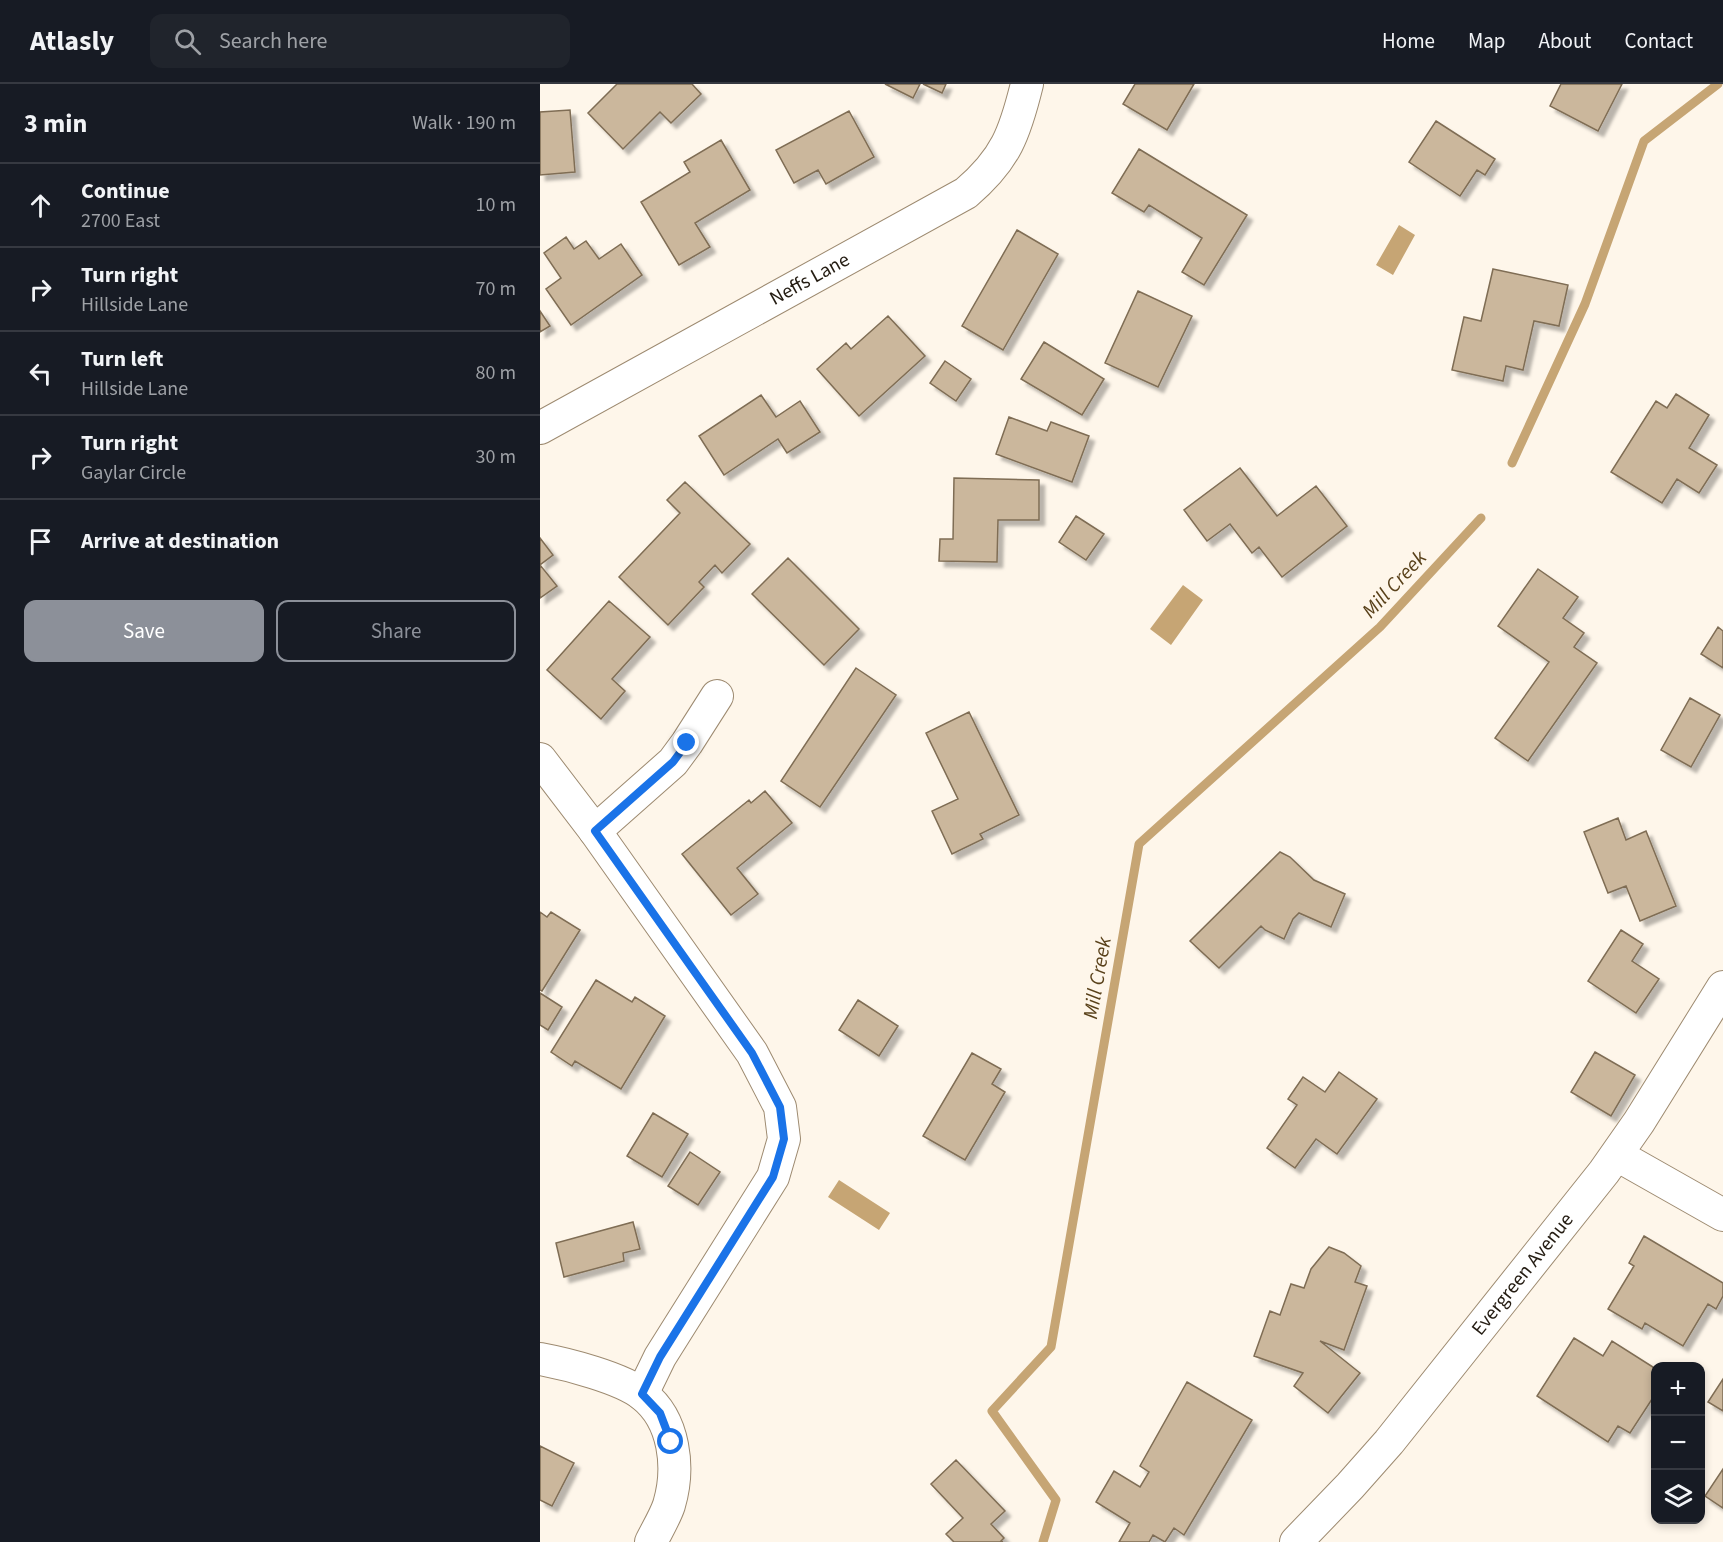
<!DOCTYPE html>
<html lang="en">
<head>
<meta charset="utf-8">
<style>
  :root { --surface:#171b24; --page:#20242c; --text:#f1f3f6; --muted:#9ea1a6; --line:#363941; --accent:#8c9099 }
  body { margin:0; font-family:"Source Sans 3",sans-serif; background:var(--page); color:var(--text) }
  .controls { position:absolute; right:18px; bottom:18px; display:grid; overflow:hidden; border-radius:12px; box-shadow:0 3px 9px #0003 }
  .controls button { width:54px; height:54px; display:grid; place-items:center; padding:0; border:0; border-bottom:2px solid var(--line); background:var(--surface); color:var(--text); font:30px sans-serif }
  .stop { position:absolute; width:18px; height:18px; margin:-14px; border:4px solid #1a73e8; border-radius:50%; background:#fff }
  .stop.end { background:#1a73e8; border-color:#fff; box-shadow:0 2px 6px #0008 }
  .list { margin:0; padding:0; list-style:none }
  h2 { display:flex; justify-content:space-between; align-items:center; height:78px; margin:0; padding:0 24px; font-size:26px }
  h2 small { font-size:20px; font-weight:400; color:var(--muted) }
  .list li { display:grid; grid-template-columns:39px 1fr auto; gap:18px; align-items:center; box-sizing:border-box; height:84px; padding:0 24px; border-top:2px solid var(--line) }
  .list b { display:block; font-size:22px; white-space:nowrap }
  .list p { margin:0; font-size:20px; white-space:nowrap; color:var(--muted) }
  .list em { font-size:20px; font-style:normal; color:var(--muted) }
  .actions { display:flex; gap:12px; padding:18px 24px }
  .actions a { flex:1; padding:14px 0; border:2px solid var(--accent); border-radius:12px; text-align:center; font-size:21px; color:var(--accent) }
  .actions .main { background:var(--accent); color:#fff }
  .icon { flex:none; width:33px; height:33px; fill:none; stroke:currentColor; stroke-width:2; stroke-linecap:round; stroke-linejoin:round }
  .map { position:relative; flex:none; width:1183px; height:1458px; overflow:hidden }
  header { display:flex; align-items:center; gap:36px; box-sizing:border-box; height:84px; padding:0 30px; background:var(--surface); border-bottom:2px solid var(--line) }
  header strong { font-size:28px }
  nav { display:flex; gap:33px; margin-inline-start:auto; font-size:21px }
  .search { width:420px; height:54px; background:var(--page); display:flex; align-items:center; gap:15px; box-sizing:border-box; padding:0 21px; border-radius:12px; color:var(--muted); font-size:22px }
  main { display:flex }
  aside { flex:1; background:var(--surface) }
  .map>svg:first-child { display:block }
  .water { fill:#c6a574 }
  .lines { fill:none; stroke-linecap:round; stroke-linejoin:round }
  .stream { stroke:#c6a574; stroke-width:9 }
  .building { fill:#cbb79c; stroke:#7f6d54; stroke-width:1.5; filter:url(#shadow) }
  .minor-casing { stroke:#9d8a70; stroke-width:34 }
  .minor { stroke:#fff; stroke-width:32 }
  .route { stroke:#1a73e8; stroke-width:8 }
  .labels { text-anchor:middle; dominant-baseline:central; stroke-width:5; stroke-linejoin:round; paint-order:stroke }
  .street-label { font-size:20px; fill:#241c12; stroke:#fef6ea }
  .water-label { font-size:21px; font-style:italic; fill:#59411a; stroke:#fef6ea }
</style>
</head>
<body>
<header>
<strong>Atlasly</strong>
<div class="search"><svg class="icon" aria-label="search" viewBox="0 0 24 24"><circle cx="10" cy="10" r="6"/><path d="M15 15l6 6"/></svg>Search here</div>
<nav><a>Home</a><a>Map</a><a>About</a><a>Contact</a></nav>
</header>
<main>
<aside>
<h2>3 min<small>Walk · 190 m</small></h2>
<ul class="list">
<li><svg class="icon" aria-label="ahead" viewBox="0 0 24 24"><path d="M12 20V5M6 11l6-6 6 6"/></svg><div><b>Continue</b><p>2700 East</p></div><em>10 m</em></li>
<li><svg class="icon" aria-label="right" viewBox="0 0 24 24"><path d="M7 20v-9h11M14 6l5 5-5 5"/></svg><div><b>Turn right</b><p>Hillside Lane</p></div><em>70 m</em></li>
<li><svg class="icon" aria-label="left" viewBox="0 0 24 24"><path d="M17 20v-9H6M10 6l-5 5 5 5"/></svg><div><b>Turn left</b><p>Hillside Lane</p></div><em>80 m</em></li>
<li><svg class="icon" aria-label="right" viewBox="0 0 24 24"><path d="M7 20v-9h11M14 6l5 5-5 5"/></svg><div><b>Turn right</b><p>Gaylar Circle</p></div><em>30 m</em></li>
<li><svg class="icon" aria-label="arrive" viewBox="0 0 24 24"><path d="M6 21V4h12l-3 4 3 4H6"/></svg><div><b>Arrive at destination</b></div></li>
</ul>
<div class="actions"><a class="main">Save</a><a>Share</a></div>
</aside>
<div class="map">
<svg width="1183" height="1458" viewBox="0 0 1183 1458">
  <defs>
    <filter id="shadow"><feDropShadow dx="5.5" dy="5.5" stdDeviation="1.5" flood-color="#0004"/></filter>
  </defs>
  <rect width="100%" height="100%" fill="#fef6ea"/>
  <path class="water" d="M 859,141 L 875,151 L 853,191 L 836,181 Z
    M 643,501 L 663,516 L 631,561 L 610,545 Z
    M 299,1096 L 350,1129 L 339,1146 L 288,1113 Z"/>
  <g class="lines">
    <path class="stream" d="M 972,379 L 1045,220 L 1104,57 L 1178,0
      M 503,1458 L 516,1416 L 452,1327 L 511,1263 L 599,760 L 840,543 L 941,434"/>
  </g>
  <path class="building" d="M 77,0 L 152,0 L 161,10 L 131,39 L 120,28 L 83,65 L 48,29 Z
    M 345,0 L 380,0 L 373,14 Z
    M 383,0 L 406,0 L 402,9 Z
    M 595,0 L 654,0 L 627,46 L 583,20 Z
    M 1021,0 L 1082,0 L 1058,47 L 1010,22 Z
    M 30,26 L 35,88 L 0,91 L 0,28 Z
    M 309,27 L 334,73 L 286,100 L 278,86 L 254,99 L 236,66 Z
    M 896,37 L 955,75 L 945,91 L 937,86 L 920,112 L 869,78 Z
    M 181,56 L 210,106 L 155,139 L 170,163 L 139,181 L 101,118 L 150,88 L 144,78 Z
    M 599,65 L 707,131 L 664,201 L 642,188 L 662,154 L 609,121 L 604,128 L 572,109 Z
    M 477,146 L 518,170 L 463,266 L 422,242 Z
    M 26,153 L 34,165 L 46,157 L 59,175 L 81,160 L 102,191 L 31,241 L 6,205 L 21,194 L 4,169 Z
    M 953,185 L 1028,201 L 1019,242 L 994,237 L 983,286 L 966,282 L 963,297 L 912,286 L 924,233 L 941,237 Z
    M 598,207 L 652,232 L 618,303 L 565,279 Z
    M 0,227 L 10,242 L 0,248 Z
    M 348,232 L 385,272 L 319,332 L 277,285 L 306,259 L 311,265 Z
    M 504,258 L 564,295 L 542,331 L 481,295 Z
    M 405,277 L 431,295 L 416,317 L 390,299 Z
    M 1136,310 L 1169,331 L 1149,364 L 1177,381 L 1159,409 L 1137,395 L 1122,419 L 1071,388 L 1116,317 L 1127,324 Z
    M 221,311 L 236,333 L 260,317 L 280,348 L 247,369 L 238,355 L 184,391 L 159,352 Z
    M 469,333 L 507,347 L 511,338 L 549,352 L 532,398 L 456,370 Z
    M 700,384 L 737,432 L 776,402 L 807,442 L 742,493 L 719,463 L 712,469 L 690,440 L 667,457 L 644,426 Z
    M 414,394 L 499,396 L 499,436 L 458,436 L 457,478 L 399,477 L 400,455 L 413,455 Z
    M 145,398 L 210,460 L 182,489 L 175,481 L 159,498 L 164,503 L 128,541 L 79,493 L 140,429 L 127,416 Z
    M 536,432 L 564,450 L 546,476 L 519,458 Z
    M 0,454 L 13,471 L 0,481 L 17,502 L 0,514 Z
    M 248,474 L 319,545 L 284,581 L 212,510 Z
    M 998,485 L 1038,513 L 1023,534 L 1044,549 L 1034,563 L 1057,579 L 988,677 L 955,654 L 1009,578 L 958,542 Z
    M 69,517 L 110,553 L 72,595 L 85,607 L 61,635 L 7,586 Z
    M 1178,543 L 1183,547 L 1183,584 L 1161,570 Z
    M 316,584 L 356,611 L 280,723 L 241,697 Z
    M 1150,614 L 1180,631 L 1151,683 L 1121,666 Z
    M 429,628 L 479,731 L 440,750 L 443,755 L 412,770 L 392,727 L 418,715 L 386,649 Z
    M 225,707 L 252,739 L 197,784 L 218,810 L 191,831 L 142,770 L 209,716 L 211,719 Z
    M 1078,734 L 1086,756 L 1106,747 L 1136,822 L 1100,837 L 1086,802 L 1068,809 L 1044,748 Z
    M 740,768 L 750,773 L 774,796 L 805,810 L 791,843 L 759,829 L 753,835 L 744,855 L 725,846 L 721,842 L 679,884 L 650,857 Z
    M 0,828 L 7,833 L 11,828 L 40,846 L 2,907 L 0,906 Z
    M 1081,846 L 1103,860 L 1092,877 L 1119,895 L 1096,929 L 1048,897 Z
    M 56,896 L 92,918 L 95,913 L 125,932 L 81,1005 L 35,977 L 32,982 L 11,968 Z
    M 0,909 L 22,923 L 8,946 L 0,941 Z
    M 318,916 L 358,942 L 339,972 L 299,946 Z
    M 1055,968 L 1095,991 L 1071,1032 L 1031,1008 Z
    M 432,969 L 461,985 L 452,1000 L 465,1008 L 425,1076 L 383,1052 Z
    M 799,988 L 837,1015 L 797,1070 L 776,1055 L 755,1084 L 727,1064 L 757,1021 L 748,1015 L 763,993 L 785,1008 Z
    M 113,1029 L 148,1050 L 122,1093 L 87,1072 Z
    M 150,1068 L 180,1088 L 158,1121 L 128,1102 Z
    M 93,1138 L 100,1165 L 83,1169 L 84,1177 L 24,1193 L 16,1159 Z
    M 1104,1152 L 1183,1199 L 1183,1212 L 1176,1225 L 1168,1220 L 1143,1262 L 1105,1239 L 1102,1245 L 1068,1225 L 1094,1182 L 1089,1179 Z
    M 789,1163 L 804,1169 L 821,1182 L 815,1198 L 827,1202 L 804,1266 L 780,1257 L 820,1289 L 788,1329 L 754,1302 L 763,1289 L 714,1272 L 730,1227 L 740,1231 L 751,1200 L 764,1204 L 771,1185 Z
    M 1034,1254 L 1063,1272 L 1072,1257 L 1116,1285 L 1116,1309 L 1090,1349 L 1078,1342 L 1068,1358 L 997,1312 Z
    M 1183,1295 L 1183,1327 L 1168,1318 Z
    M 647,1298 L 712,1336 L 644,1451 L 634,1444 L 625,1458 L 613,1451 L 609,1458 L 579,1458 L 590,1439 L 556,1418 L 574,1387 L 600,1403 L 609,1388 L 600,1382 Z
    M 0,1362 L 34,1379 L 12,1422 L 0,1416 Z
    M 416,1376 L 465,1427 L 451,1440 L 464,1454 L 461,1457 L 463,1458 L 414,1458 L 406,1450 L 423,1434 L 391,1400 Z
    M 1183,1385 L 1183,1424 L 1165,1412 Z"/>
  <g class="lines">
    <g class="minor-casing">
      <g id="minor">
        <path id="s1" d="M 0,344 L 426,109 C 466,75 475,49 487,0"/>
        <path d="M 0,675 L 55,747 L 212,969 L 240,1023 L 244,1055 L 233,1093 L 120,1273 L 102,1310"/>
        <path d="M 55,747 L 133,678 L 147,659 L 177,612"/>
        <path d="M 1077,1071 L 1183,1131"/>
        <path d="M 0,1275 C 27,1280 82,1294 103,1311 C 135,1336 140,1384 129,1421 C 125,1433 117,1446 111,1458"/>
        <path id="s2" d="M 756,1458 L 810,1402 L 849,1358 L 1064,1088 L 1099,1038 L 1183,903"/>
      </g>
    </g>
    <use href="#minor" class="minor"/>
  </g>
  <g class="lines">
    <path class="route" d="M 131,1358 L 120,1329 L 102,1310 L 120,1273 L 233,1093 L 244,1055 L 240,1023 L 212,969 L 55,747 L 133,678 L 147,659"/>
  </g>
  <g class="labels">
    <g class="street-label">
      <text stroke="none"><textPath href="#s1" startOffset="308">Neffs Lane</textPath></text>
      <text stroke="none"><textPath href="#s2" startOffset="351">Evergreen Avenue</textPath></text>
    </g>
    <g class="water-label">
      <text transform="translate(854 500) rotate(-47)">Mill Creek</text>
      <text transform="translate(557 894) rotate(-80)">Mill Creek</text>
    </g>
  </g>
</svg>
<div class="controls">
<button>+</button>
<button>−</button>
<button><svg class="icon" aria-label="layers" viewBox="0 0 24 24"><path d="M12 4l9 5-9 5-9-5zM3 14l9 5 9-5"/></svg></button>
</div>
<div class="stop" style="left:131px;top:1358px"></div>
<div class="stop end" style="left:147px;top:659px"></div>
</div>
</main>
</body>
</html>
